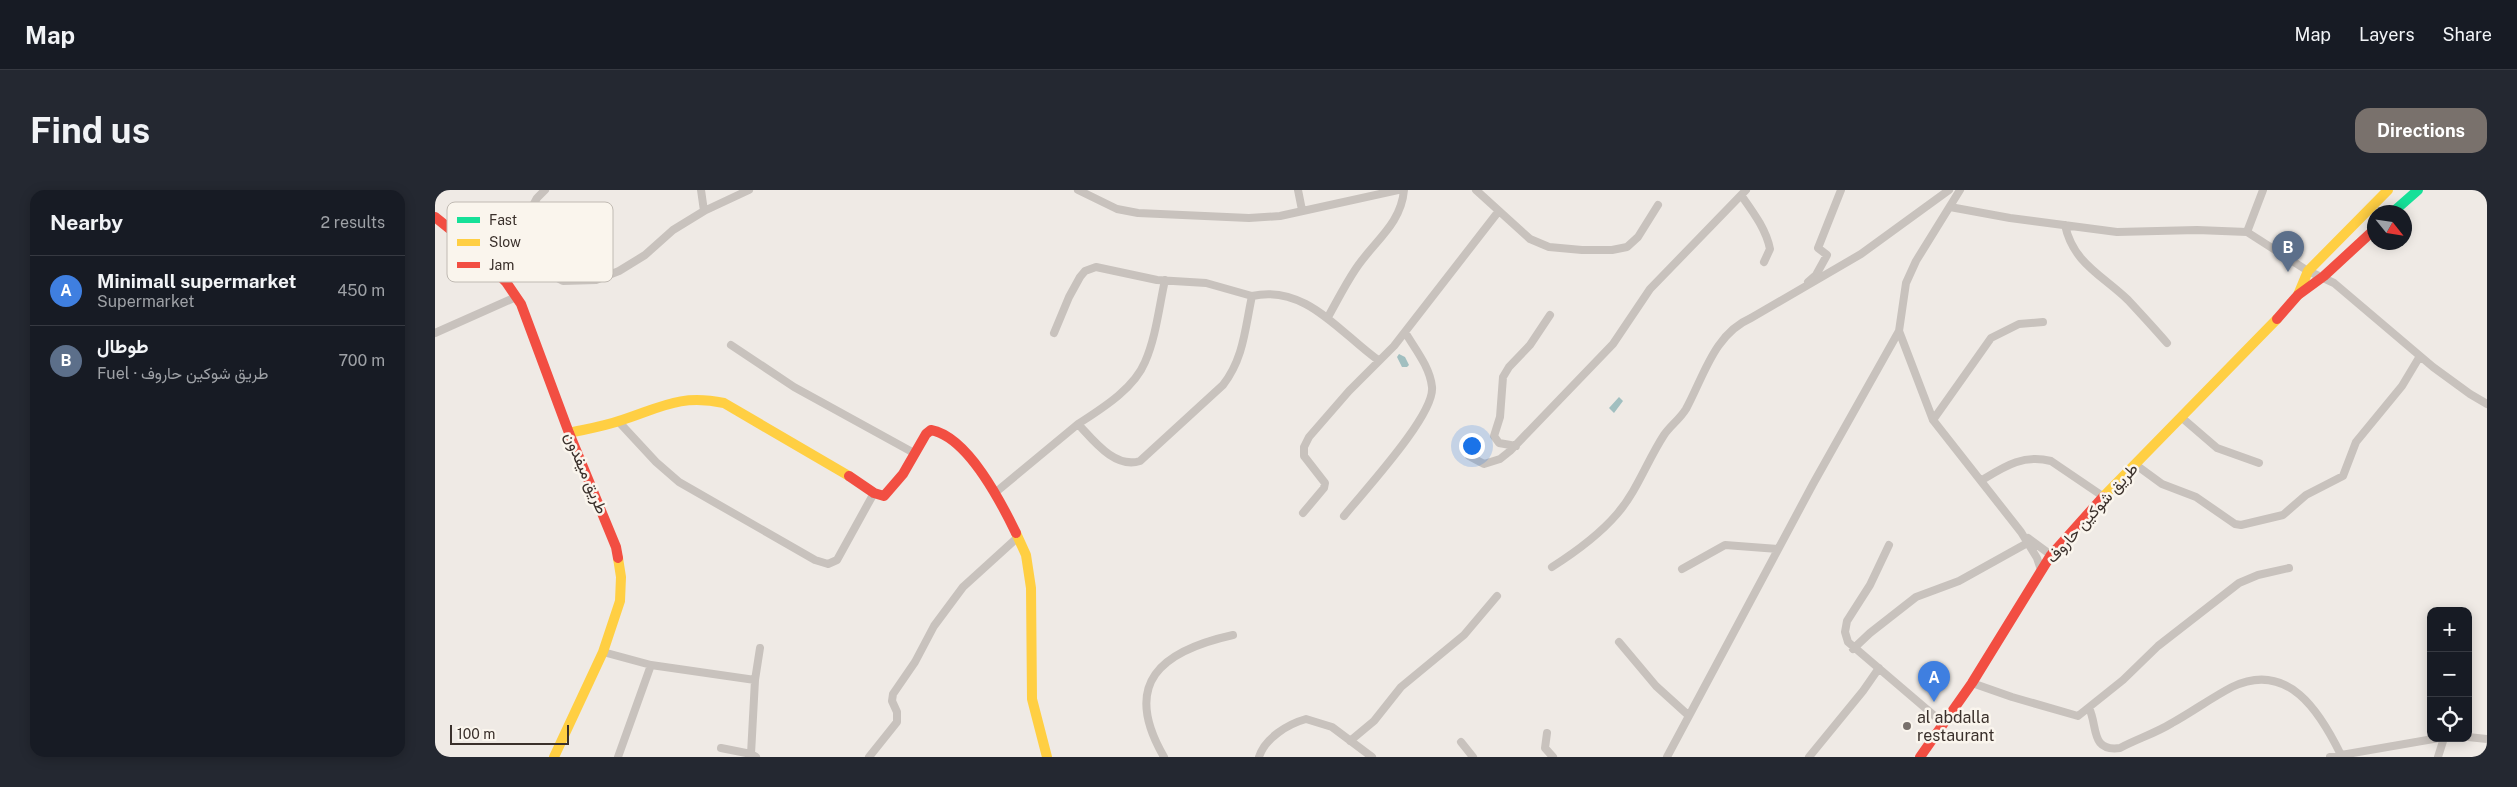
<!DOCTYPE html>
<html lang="en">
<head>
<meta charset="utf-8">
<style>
  :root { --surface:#171b24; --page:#242831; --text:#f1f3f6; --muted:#9ea1a6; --line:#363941; --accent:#79716c }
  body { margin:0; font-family:"Public Sans",Vazirmatn,sans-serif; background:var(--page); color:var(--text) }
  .controls { position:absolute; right:15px; bottom:15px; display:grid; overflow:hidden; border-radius:10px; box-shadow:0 2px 12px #0003 }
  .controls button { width:45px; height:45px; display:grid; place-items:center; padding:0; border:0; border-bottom:1px solid var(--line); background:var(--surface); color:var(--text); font:25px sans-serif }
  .compass { position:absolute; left:1932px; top:15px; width:45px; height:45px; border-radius:50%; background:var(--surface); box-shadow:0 2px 12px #0003; rotate:120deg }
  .scale { position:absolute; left:15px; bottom:12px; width:119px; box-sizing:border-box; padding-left:5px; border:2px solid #3a302b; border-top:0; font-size:14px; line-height:18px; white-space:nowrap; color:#3a302b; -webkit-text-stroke:4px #faf5ed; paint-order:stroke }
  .you { position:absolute; left:1036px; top:255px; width:18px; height:18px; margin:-12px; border:4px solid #fff; border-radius:50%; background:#1a73e8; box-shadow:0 0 0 8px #1a73e833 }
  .badge { display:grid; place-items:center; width:32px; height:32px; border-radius:50%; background:var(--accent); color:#fff; font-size:16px; font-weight:700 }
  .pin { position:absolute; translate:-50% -41px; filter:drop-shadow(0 1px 2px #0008) }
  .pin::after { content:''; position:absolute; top:26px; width:18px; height:15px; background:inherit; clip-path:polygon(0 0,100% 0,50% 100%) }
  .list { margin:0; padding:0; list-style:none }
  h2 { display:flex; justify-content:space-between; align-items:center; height:65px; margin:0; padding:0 20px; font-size:21px }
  h2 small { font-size:16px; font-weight:400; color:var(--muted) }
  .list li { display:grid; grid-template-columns:32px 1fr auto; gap:15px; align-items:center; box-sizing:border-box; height:70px; padding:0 20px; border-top:1px solid var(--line) }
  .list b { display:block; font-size:19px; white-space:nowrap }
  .list p { margin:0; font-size:16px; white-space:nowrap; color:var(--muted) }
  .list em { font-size:16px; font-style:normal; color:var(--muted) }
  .icon { flex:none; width:28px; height:28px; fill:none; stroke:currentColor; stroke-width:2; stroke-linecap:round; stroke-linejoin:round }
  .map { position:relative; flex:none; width:2052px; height:567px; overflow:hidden; border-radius:15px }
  header { display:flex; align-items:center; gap:30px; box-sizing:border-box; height:70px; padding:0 25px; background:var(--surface); border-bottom:1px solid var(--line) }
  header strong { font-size:24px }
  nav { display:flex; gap:28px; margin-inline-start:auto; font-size:18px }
  .intro { display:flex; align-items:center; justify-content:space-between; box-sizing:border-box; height:120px; padding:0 30px }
  h1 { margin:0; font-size:35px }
  .button { padding:12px 22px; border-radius:15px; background:var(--accent); color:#fff; font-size:18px; font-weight:700 }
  main { display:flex; gap:30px; padding:0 30px }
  aside { flex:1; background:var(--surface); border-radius:15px; box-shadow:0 2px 12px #0003 }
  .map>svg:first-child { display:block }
  .water { fill:#a1bfc0 }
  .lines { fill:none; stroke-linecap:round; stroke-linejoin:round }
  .street { stroke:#c8c2bd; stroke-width:8 }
  .fast { stroke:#16e098; stroke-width:10 }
  .slow { stroke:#ffcf43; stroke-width:10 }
  .jam { stroke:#f24e42; stroke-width:10 }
  .poi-dot { fill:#79716c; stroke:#faf5ed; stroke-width:2 }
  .labels { text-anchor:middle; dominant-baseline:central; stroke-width:5; stroke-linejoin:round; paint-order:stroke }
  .street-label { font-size:16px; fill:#3a302b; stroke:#faf5ed }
  .poi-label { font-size:16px; fill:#3a302b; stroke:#faf5ed; text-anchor:start }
  .key { fill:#faf5ed; stroke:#c0bab3; stroke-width:1 }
  .key-label { font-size:14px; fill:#3a302b }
</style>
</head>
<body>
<header>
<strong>Map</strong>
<nav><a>Map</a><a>Layers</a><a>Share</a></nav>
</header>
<div class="intro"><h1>Find us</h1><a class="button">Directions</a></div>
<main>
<aside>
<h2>Nearby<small>2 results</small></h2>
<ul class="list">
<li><span class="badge" style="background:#3f7fe0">A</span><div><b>Minimall supermarket</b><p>Supermarket</p></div><em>450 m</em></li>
<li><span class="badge" style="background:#5c6f8a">B</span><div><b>طوطال</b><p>Fuel · طريق شوكين حاروف</p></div><em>700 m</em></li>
</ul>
</aside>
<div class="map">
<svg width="2052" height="567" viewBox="0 0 2052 567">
  <rect width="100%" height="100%" fill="#efeae5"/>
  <path class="water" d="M 964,164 L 970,167 L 974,175 L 972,177 L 967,177 L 962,167 Z
    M 1184,207 L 1188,211 L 1179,223 L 1174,218 Z"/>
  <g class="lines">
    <path class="street" d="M 266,0 L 269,21
      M 643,0 L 682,19 L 703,23 L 814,28 L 845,26 L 963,0
      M 863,0 L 867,20
      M 1041,0 L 1095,49 L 1114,57 L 1147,60 L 1177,60 L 1192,57 L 1203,47 L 1223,15
      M 1525,0 L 1481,71 L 1471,93 L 1464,141 L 1498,230 L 1586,342 L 1602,368 L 1606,380
      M 1306,5 C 1318,22 1331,39 1335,59 L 1329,72
      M 1515,17 L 1575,28 L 1682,42 L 1762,40 L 1812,42 L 1873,81 L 1899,93 L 1998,177 L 2035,204 L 2052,214
      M 1630,35 C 1638,73 1667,85 1693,110 C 1706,124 1719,138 1732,153
      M 1812,42 L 1828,0
      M 36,56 L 73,62 L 128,91 L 161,90 L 184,81 L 210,65 L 238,40 L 269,21 L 314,0
      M 73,62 L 102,8 L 110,0
      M 730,90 C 724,117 721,147 710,172 C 699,199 666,219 643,234 C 659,251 680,279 705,271 L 788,195 C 809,168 810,138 817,106 C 870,94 904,142 943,170
      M 1373,92 L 1381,85 L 1392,65 L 1383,58 L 1406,0
      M 893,127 C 902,111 910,95 920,80 C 938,52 966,35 969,0
      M 0,143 L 81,107
      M 619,143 L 634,107 L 645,87 L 650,81 L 661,77 L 722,90 L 771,93 L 817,106
      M 296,155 L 359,197 L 479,263
      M 1746,227 L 1782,258 L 1824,273
      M 1498,230 L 1556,148 L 1584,134 L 1608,132
      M 183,231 L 221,272 L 244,292 L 380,370 L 393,374 L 402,370 L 439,303
      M 1081,256 L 1064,253 L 1059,246 L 1065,227 L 1068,187 L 1074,177 L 1095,155 L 1115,125
      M 1034,266 L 1049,274 L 1065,269 L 1075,261 L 1178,154 L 1215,99 L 1311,0
      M 1701,275 L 1727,294 L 1761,307 L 1800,334 L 1806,335 L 1848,325 L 1871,305 L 1908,286 L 1921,252 L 1967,196 L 1985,166
      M 1547,290 C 1570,276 1588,264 1616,271 L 1669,307
      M 561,302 L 643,234
      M 868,323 L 889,298 L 890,293 L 869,266 L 869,257 L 874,247 L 914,201 L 959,156 L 1063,22
      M 909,326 C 928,302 1000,225 997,197 C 995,177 980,159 970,142
      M 1593,348 L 1616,365
      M 1454,355 L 1435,395 L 1412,431 L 1410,442 L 1413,452 L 1509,534
      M 1117,377 C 1139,363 1164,345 1182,324 C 1202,301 1212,271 1229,245 C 1235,236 1245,229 1251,219 C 1269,186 1279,144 1316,128 L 1426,64 L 1514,0
      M 1247,379 L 1290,355 L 1343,359
      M 1184,452 L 1221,496 L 1253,525
      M 1418,459 L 1435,443 L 1481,407 L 1524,391 L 1596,351
      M 168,462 L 216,475 L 320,490
      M 1537,493 L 1577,507 L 1643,526 L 1688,490 L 1723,456 L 1804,393 L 1823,385 L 1854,378
      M 1654,518 C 1663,536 1655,562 1685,558 C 1702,549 1721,543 1737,533 C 1757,522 1776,508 1797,497 C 1853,470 1885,522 1906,565
      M 1112,543 L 1110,558 L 1118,567
      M 2033,547 L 2052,549
      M 915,551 L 939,531 L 966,497 L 1029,445 L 1062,406
      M 1026,552 L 1038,567
      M 286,558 L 316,564
      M 183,567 L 216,475
      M 321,567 L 316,564 L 320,490 L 325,458
      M 434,567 L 462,532 L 462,522 L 457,511 L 458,504 L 480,472 L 499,436 L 528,397 L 583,347
      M 729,567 C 686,493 726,461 798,445
      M 824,567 C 830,548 853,534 871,529 L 897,537 L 937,567
      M 1232,567 L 1378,294 L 1464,141
      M 1374,567 L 1428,501 L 1444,478
      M 1895,567 L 2004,548
      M 2003,567 L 2009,548"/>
    <path class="fast" d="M 1958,22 L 1983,0"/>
    <path class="slow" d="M 1863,105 L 1873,81 L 1953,0
      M 134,243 C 152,239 170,236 187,230 C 227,217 245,204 289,213 L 414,286
      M 1668,307 L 1842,129
      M 581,343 L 591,365 L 596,398 L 597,509 L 612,567
      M 119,567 L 168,462 L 185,411 L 186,387 L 183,368"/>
    <path class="jam" d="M 0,27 L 36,56 L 71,92 L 86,114 L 134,243 L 181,357 L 183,368
      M 1842,129 L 1863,105 L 1889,86 L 1940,39
      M 414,286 L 439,303 L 449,306 L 468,284 L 491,244 L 496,240 C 533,247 566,312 581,343
      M 1485,567 L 1537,493 L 1616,365 L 1668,307"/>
  </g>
  <circle class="poi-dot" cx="1472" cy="536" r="5"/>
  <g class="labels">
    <g class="street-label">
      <text transform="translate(151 283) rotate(67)">طريق ميفدون</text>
      <text transform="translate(1657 323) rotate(-48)">طريق شوكين حاروف</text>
    </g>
    <g class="poi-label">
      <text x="1482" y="527">al abdalla<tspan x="1482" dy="18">restaurant</tspan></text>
    </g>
  </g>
  <rect x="12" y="12" width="166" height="80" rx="8" class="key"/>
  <rect x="22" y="27" width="23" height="6" fill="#16e098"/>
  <rect x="22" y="49" width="23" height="7" fill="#ffcf43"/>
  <rect x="22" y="72" width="23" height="6" fill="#f24e42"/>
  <g class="key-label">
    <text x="54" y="35">Fast</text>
    <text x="54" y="57">Slow</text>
    <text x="54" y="80">Jam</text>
  </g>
</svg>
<div class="controls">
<button>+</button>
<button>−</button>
<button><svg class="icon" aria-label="locate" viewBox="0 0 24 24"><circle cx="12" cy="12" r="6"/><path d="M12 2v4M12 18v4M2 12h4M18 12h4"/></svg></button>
</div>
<svg class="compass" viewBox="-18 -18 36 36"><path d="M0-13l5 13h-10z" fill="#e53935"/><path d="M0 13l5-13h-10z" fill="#9ea1a6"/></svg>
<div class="scale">100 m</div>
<div class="you"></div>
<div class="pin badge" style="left:1499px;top:512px;background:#3f7fe0">A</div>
<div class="pin badge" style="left:1853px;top:82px;background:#5c6f8a">B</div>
</div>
</main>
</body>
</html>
